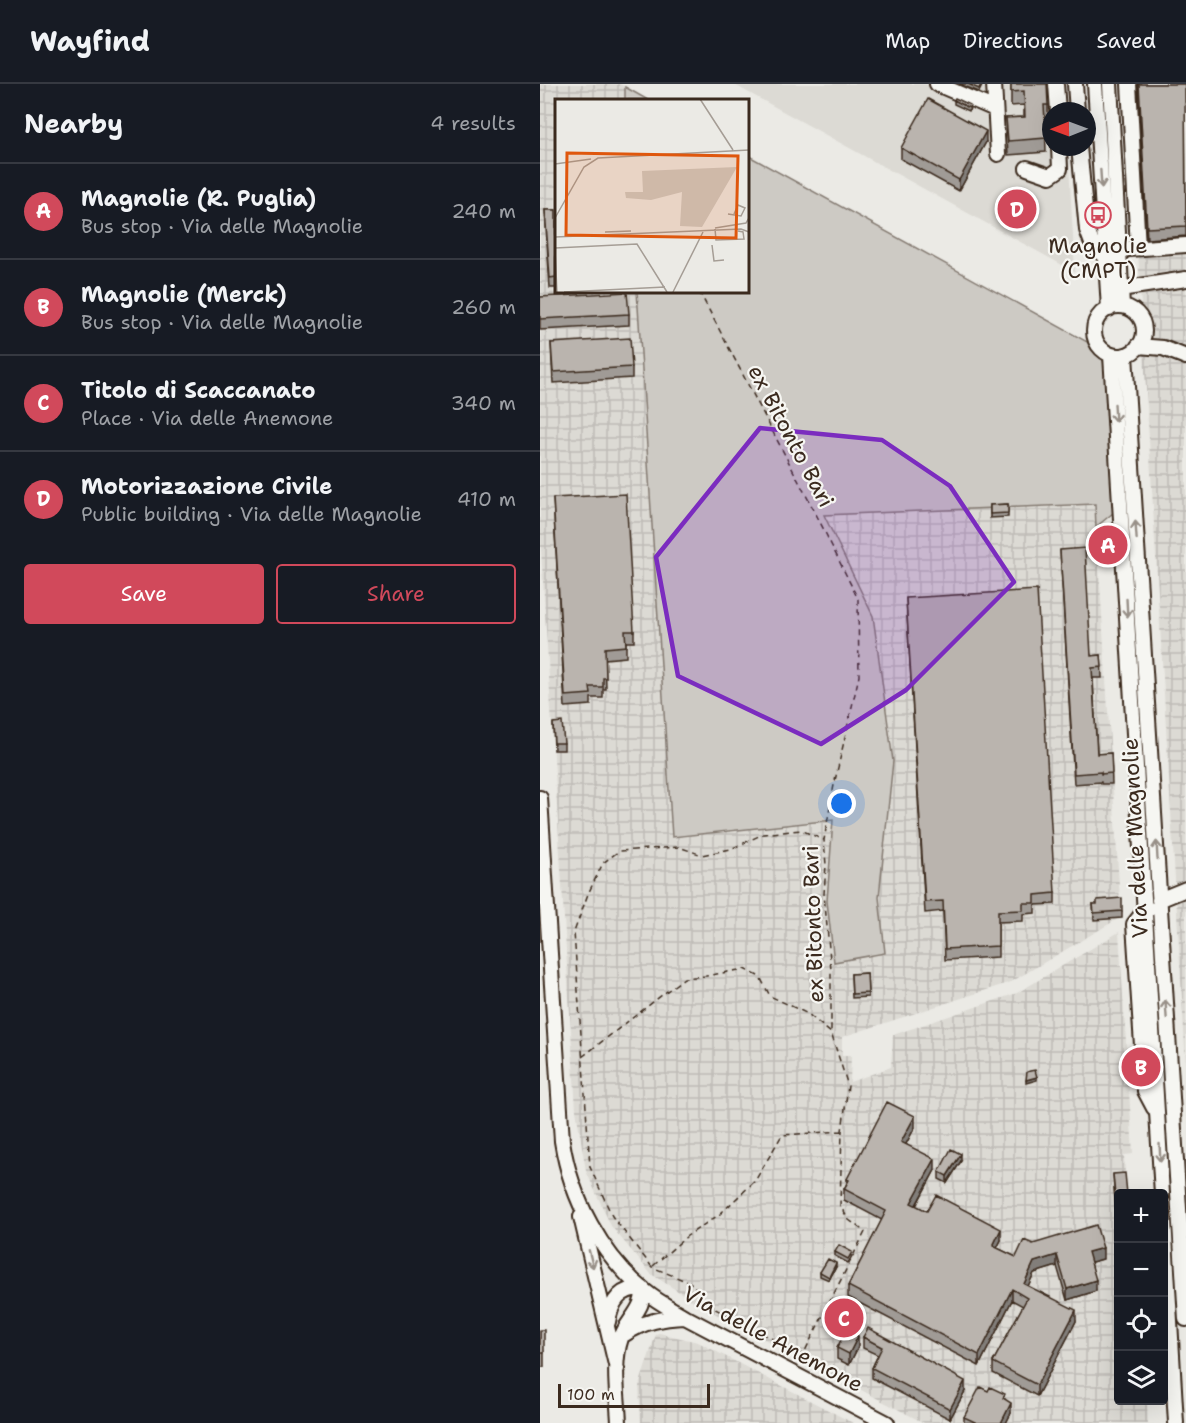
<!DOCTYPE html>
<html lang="en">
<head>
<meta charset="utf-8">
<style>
  :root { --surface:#171b24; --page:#242831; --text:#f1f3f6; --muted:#9ea1a6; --line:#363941; --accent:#d1495b }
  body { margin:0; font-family:"Shantell Sans",sans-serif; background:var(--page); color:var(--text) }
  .controls { position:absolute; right:18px; bottom:18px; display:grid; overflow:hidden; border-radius:6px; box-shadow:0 6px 24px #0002 }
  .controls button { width:54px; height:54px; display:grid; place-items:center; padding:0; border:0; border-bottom:2px solid var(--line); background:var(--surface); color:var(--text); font:30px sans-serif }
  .compass { position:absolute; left:502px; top:18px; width:54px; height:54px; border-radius:50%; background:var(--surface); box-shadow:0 6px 24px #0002; rotate:269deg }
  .scale { position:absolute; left:18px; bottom:15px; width:152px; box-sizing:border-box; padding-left:6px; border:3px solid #3b2a1e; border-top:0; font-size:16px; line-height:21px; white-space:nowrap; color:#3b2a1e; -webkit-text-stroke:4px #f6f6f2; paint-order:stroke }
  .you { position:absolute; left:302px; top:720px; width:21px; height:21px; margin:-15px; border:4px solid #fff; border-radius:50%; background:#1a73e8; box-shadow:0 0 0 9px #1a73e833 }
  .badge { display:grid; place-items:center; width:39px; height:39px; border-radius:50%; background:var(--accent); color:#fff; font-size:20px; font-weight:700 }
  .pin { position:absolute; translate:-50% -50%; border:3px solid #fff; box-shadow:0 2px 6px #0006 }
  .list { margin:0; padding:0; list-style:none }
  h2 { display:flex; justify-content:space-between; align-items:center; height:78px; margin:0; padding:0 24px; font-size:26px }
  h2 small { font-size:20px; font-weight:400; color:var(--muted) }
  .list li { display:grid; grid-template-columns:39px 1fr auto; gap:18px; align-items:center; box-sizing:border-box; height:96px; padding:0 24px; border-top:2px solid var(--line) }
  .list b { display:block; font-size:22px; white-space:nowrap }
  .list p { margin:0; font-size:20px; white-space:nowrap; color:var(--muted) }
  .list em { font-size:20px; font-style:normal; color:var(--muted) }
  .actions { display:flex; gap:12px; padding:18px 24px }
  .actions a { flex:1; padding:14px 0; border:2px solid var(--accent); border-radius:6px; text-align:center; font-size:21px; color:var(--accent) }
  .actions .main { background:var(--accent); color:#fff }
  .icon { flex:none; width:33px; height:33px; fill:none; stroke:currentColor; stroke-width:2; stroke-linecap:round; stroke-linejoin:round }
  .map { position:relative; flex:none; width:646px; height:1339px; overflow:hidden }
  header { display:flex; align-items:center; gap:36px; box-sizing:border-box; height:84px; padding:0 30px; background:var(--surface); border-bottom:2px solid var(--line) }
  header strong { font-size:28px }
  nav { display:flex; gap:33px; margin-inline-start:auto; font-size:21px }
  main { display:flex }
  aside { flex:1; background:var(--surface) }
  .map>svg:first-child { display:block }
  .built { fill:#dcdad4 }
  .industrial { fill:url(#industrial-grid) }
  .green { fill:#cdcac4; stroke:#847a71; stroke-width:1.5 }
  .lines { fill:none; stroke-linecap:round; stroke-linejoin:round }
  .minor-casing { stroke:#3b2a1e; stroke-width:18 }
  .path { stroke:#3b2a1e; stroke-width:1.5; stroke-dasharray:6 4.5; stroke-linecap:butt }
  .minor { stroke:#f6f6f2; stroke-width:14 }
  .wall { fill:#a09b96; stroke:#3b2a1e; stroke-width:1.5 }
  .shaded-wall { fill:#827e7a; stroke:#3b2a1e; stroke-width:1.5 }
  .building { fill:#bab4ae; stroke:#3b2a1e; stroke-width:1.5 }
  .oneway { stroke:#989088 }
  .marked { fill:#7b2cbf; fill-opacity:0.2; stroke:#7b2cbf; stroke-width:4.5; stroke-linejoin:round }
  .labels { text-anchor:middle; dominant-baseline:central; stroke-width:4.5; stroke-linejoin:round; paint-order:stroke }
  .poi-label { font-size:22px; fill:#3b2a1e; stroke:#f6f6f2 }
  .street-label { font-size:22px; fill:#3b2a1e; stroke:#f6f6f2 }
  .inset-road { fill:none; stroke:#a59d95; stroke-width:1.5 }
  .view { fill:#df570d; fill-opacity:0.15; stroke:#df570d; stroke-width:3 }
  .inset-edge { fill:none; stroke:#3b2a1e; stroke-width:3 }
</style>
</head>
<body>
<header>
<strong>Wayfind</strong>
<nav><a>Map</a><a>Directions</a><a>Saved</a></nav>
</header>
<main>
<aside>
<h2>Nearby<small>4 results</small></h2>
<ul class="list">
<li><span class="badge">A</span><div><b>Magnolie (R. Puglia)</b><p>Bus stop · Via delle Magnolie</p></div><em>240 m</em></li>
<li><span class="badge">B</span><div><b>Magnolie (Merck)</b><p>Bus stop · Via delle Magnolie</p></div><em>260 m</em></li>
<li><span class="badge">C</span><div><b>Titolo di Scaccanato</b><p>Place · Via delle Anemone</p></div><em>340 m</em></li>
<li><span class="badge">D</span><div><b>Motorizzazione Civile</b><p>Public building · Via delle Magnolie</p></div><em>410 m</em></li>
</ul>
<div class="actions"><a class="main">Save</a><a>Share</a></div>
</aside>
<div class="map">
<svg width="646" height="1339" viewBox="0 0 646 1339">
  <defs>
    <pattern id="industrial-grid" width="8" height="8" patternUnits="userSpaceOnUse" patternTransform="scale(1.5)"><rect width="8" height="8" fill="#dcdad4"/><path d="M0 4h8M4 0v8" fill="none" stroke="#bebbb6"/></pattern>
  </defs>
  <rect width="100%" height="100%" fill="#ebeae5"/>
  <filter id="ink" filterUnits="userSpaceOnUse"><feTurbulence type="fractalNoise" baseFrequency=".0167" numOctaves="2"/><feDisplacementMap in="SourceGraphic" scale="12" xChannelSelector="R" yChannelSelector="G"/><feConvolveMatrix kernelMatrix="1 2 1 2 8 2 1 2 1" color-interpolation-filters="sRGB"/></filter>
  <g filter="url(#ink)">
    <path class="built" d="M 193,0 L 524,0 L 526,27 L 511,27 L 511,63 L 528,63 L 535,188 Z"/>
    <path class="industrial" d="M 0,0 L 80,0 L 85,3 L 85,16 L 16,16 L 16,207 L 97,207 L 132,753 L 293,736 L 287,817 L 345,869 L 339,813 L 353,677 L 333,532 L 284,430 L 555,420 L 581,833 L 471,898 L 302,953 L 302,971 L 311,971 L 310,998 L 351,983 L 353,951 L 477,909 L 579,848 L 593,1070 L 584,1071 L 586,1109 L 578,1110 L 578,1316 L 607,1317 L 608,1339 L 384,1339 L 163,1223 L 111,1190 L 71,1142 L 46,1087 L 36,1026 L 0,449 Z
      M 588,0 L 646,0 L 646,981 Z
      M 119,1249 L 158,1258 L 313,1339 L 101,1339 L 99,1302 L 116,1250 Z"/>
    <path class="green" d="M 85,3 L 108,16 L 85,16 Z
      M 207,71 L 551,260 L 562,272 L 564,280 L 573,429 L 556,443 L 555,420 L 284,431 L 333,532 L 353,677 L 339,813 L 345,869 L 294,878 L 287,817 L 293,736 L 132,753 L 97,207 L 207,207 Z"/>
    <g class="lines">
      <g class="minor-casing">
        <path id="minor" d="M 397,0 L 455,25
          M 454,0 L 458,70
          M 516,0 L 518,27
          M 535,0 L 537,27
          M 555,0 L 569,225
          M 570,0 L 582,222
          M 589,0 L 598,164
          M 539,63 L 547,146 L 553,162 L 566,173
          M 487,84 L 510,92 L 520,85 L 519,63
          M 589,165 L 646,161
          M 580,205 L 646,195
          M554 247a25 25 0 1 1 50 0a25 25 0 1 1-50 0Z
          M 598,262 L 623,264 L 646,273
          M 571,271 L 622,1110
          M 585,271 L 646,1235
          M 0,714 L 22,1057 C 31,1115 61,1171 106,1208 C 118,1218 132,1225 145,1233 L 347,1339
          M 619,816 L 646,805
          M 609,825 L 605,826 L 594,840 L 605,1007 L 614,1024
          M 41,1133 L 77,1285
          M 624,1135 L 636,1339
          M 68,1238 C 71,1218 80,1204 102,1204
          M 85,1250 C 104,1237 123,1234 145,1233
          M 79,1339 C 78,1312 72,1280 81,1254 C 86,1237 107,1223 102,1204"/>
      </g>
      <path class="path" d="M 159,207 L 278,434 L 318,515 L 319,592 L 294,701 L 284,756 L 286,781 L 284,810 L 291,886 L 291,949 L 308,1002 L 302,1047 L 300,1122 L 309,1136 L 325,1148 L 263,1271 L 164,1219 L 153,1200 L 112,1183 L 72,1132 L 50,1083 L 34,848 L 48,810 L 63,779 L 79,767 L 139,763 L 162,771 L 191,765 L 223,750 L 261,746 L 284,756
        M 42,973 L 144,894 L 166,892 L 204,885 L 220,893 L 230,912 L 268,930 L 291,949
        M 113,1182 L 147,1152 L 180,1130 L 215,1097 L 242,1051 L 302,1047"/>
      <use href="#minor" class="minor"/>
    </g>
    <path class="wall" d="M 419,0 L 443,0 L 439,8 Z
      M 471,0 L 508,21 L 508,35 L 505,35 L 506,68 L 468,71 L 466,34 L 484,33 L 484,21 L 471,22 Z
      M 598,0 L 645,0 L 646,152 L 607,155 Z
      M 414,16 L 430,24 L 429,27 L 414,20 Z
      M 446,58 L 419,107 L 361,75 L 361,64 Z
      M 5,126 L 16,126 L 16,204 L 10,204 Z
      M 0,213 L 89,230 L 89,241 L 0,246 Z
      M 11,259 L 92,283 L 92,294 L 13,299 Z
      M 13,414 L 94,547 L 94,558 L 86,558 L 86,573 L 65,575 L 66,605 L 63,605 L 63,614 L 51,614 L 51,621 L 25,623 Z
      M 468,420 L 468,433 L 450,434 L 450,421 Z
      M 520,466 L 551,572 L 561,571 L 562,594 L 553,594 L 557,670 L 571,669 L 572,700 L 561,700 L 561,698 L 534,700 Z
      M 366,514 L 515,809 L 515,820 L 495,821 L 495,829 L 483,830 L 483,837 L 458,838 L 458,873 L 405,876 L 403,827 L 385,829 Z
      M 13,639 L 24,659 L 24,666 L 14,666 Z
      M 553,820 L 582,827 L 582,834 L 554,836 Z
      M 327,889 L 328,913 L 312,914 L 311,890 Z
      M 375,1043 L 366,1060 L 395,1086 L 376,1122 L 387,1127 L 461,1156 L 457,1164 L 476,1173 L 493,1160 L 563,1175 L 551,1178 L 556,1207 L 527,1216 L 517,1182 L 494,1189 L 488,1202 L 536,1237 L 497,1312 L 453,1289 L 453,1278 L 483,1222 L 472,1216 L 439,1282 L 308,1213 L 308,1202 L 342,1136 L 304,1116 L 304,1105 L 307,1099 L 307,1095 Z
      M 421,1077 L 407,1099 L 399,1095 L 399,1088 Z
      M 573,1090 L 579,1110 L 579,1130 L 576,1131 Z
      M 295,1168 L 312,1172 L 308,1179 L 295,1172 Z
      M 296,1183 L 289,1196 L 280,1192 L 280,1188 Z
      M 0,1246 L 4,1269 L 4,1283 L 0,1283 Z
      M 323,1253 L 425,1307 L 410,1335 L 332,1294 L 332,1284 L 338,1271 L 323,1264 Z
      M 318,1263 L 309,1281 L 297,1275 L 297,1264 Z
      M 465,1315 L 471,1329 L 466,1339 L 424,1339 L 424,1333 Z"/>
    <path class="shaded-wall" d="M 446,47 L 446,58 L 419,107 L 419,96 Z
      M 497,993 L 497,996 L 486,999 L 486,996 Z
      M 375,1032 L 375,1043 L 361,1069 L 361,1058 Z
      M 421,1070 L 421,1077 L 407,1099 L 407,1092 Z
      M 395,1075 L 395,1086 L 371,1130 L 371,1119 Z
      M 461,1145 L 461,1156 L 453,1172 L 453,1162 Z
      M 563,1164 L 563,1175 L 548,1179 L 548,1168 Z
      M 517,1171 L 517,1182 L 494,1189 L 484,1211 L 484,1200 L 494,1178 Z
      M 296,1179 L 296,1183 L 289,1196 L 289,1193 Z
      M 556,1196 L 556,1207 L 527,1216 L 527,1205 Z
      M 472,1205 L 472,1216 L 439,1282 L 439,1271 Z
      M 536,1226 L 536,1237 L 497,1312 L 497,1301 Z
      M 318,1252 L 318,1263 L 309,1281 L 309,1270 Z
      M 425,1297 L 425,1307 L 410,1335 L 410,1325 Z
      M 471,1319 L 471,1329 L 466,1339 L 461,1339 Z"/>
    <path class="building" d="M 428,0 L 441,0 L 439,5 Z
      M 471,0 L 507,0 L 508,21 L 504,21 L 506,54 L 468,57 L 466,34 L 485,33 L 484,7 L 471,8 Z
      M 599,0 L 645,0 L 646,142 L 607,144 Z
      M 415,14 L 430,21 L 429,24 L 414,16 Z
      M 388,15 L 446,47 L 419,96 L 361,64 Z
      M 5,126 L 16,126 L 16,193 L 10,194 Z
      M 87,208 L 89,230 L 0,235 L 0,213 Z
      M 90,254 L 92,283 L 13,288 L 11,259 Z
      M 86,410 L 94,547 L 85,547 L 86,562 L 65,564 L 66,594 L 63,594 L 63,603 L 50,603 L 51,610 L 25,612 L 13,414 Z
      M 468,420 L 468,429 L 450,430 L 450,421 Z
      M 545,464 L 551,572 L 561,571 L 562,583 L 552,584 L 557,670 L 571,669 L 572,689 L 561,690 L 561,688 L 534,690 L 520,466 Z
      M 497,506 L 515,809 L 495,811 L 495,819 L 483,819 L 483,826 L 458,827 L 458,862 L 405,865 L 403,817 L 385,818 L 366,514 Z
      M 22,638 L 24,659 L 14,659 L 13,639 Z
      M 582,814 L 582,827 L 554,829 L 553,820 L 557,820 L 557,816 Z
      M 327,889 L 328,909 L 312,910 L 311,890 Z
      M 495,986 L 497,993 L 486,996 L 487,988 L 490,987 Z
      M 347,1018 L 375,1032 L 361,1058 L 395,1075 L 371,1119 L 387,1127 L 396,1111 L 461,1145 L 453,1162 L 476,1173 L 484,1156 L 493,1160 L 556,1141 L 563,1164 L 548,1168 L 556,1196 L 527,1205 L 517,1171 L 494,1178 L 484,1200 L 536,1226 L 497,1301 L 453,1278 L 487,1214 L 472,1205 L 439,1271 L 308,1202 L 346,1127 L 304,1105 L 309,1096 L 307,1095 Z
      M 411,1065 L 421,1070 L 407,1092 L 399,1088 Z
      M 585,1089 L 587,1110 L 579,1110 L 579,1123 L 576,1123 L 573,1090 Z
      M 299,1161 L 312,1168 L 308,1175 L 295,1168 Z
      M 288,1175 L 296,1179 L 289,1193 L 280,1188 Z
      M 328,1244 L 425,1297 L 410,1325 L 332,1284 L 342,1263 L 323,1253 Z
      M 0,1246 L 4,1246 L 4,1269 L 0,1269 Z
      M 306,1246 L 318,1252 L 309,1270 L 297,1264 Z
      M 440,1303 L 448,1307 L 450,1303 L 465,1310 L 463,1314 L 471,1319 L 461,1339 L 437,1339 L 424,1333 Z"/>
    <defs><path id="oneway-shaft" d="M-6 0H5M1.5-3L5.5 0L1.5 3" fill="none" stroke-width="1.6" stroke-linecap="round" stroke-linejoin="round" transform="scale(1.5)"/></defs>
    <g class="oneway">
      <use href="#oneway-shaft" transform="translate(561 95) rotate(86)"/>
      <use href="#oneway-shaft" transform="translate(575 329) rotate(87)"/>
      <use href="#oneway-shaft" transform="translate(596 446) rotate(-94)"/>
      <use href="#oneway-shaft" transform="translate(587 524) rotate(87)"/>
      <use href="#oneway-shaft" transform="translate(617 766) rotate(-93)"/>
      <use href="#oneway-shaft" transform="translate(626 925) rotate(-94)"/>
      <use href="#oneway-shaft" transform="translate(620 1069) rotate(87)"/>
      <use href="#oneway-shaft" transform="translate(51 1175) rotate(76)"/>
    </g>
  </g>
  <path class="marked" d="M 220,344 L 342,356 L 410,402 L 474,498 L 366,606 L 281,660 L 138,592 L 116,473 Z"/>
  <defs>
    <g id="bus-ring" transform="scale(1.35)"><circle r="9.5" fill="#f6f6f2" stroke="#d1495b" stroke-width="1.5"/><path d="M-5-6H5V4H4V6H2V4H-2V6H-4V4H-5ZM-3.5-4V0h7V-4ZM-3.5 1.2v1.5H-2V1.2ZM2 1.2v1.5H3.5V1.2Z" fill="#d1495b"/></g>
  </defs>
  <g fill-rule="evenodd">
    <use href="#bus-ring" x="558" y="131"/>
  </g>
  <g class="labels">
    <g class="poi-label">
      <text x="558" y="161">Magnolie<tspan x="558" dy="25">(CMPT)</tspan></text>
    </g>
    <g class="street-label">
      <text transform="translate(251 352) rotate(62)">ex Bitonto Bari</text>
      <text transform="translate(595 754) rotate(-93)">Via delle Magnolie</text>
      <text transform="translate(273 840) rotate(-92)">ex Bitonto Bari</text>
      <text transform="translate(233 1255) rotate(28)">Via delle Anemone</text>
    </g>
  </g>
  <g transform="translate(15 15)">
    <rect width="194" height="194" fill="#ebeae5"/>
    <path d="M 182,68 L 147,128 L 125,127 L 127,93 L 96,101 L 71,99 L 70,93 L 88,93 L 87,72 Z" fill="#cdcac4"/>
    <path class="inset-road" d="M 145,0 L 178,51M 0,65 L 36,60M 173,115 L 186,117 L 190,109 L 183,106 L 179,115M 0,119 L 29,68 L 43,59 L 194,51M 160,129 L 191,124 L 194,119M 160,130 L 161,141 L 189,140 L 188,133 L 183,132M 50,133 L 76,132M 0,138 L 186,130 L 194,133M 157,146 L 159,162 L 169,161M 0,149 L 82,145 L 112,193M 0,151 L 2,193M 9,193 L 110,188M 118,193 L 148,133"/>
    <path class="view" d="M 12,54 L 183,57 L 181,139 L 11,136 Z"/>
    <rect width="194" height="194" class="inset-edge"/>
  </g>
</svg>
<div class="controls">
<button>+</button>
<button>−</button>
<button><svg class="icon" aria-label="locate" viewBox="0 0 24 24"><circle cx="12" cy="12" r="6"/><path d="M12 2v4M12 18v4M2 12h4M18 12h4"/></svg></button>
<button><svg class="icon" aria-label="layers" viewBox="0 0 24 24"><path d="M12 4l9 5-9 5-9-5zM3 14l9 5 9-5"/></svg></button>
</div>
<svg class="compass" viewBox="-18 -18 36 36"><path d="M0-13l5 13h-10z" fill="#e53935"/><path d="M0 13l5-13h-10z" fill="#9ea1a6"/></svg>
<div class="scale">100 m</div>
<div class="you"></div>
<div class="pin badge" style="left:568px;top:461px">A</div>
<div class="pin badge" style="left:601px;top:983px">B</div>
<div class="pin badge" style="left:304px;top:1234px">C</div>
<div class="pin badge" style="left:477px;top:125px">D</div>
</div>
</main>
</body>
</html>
